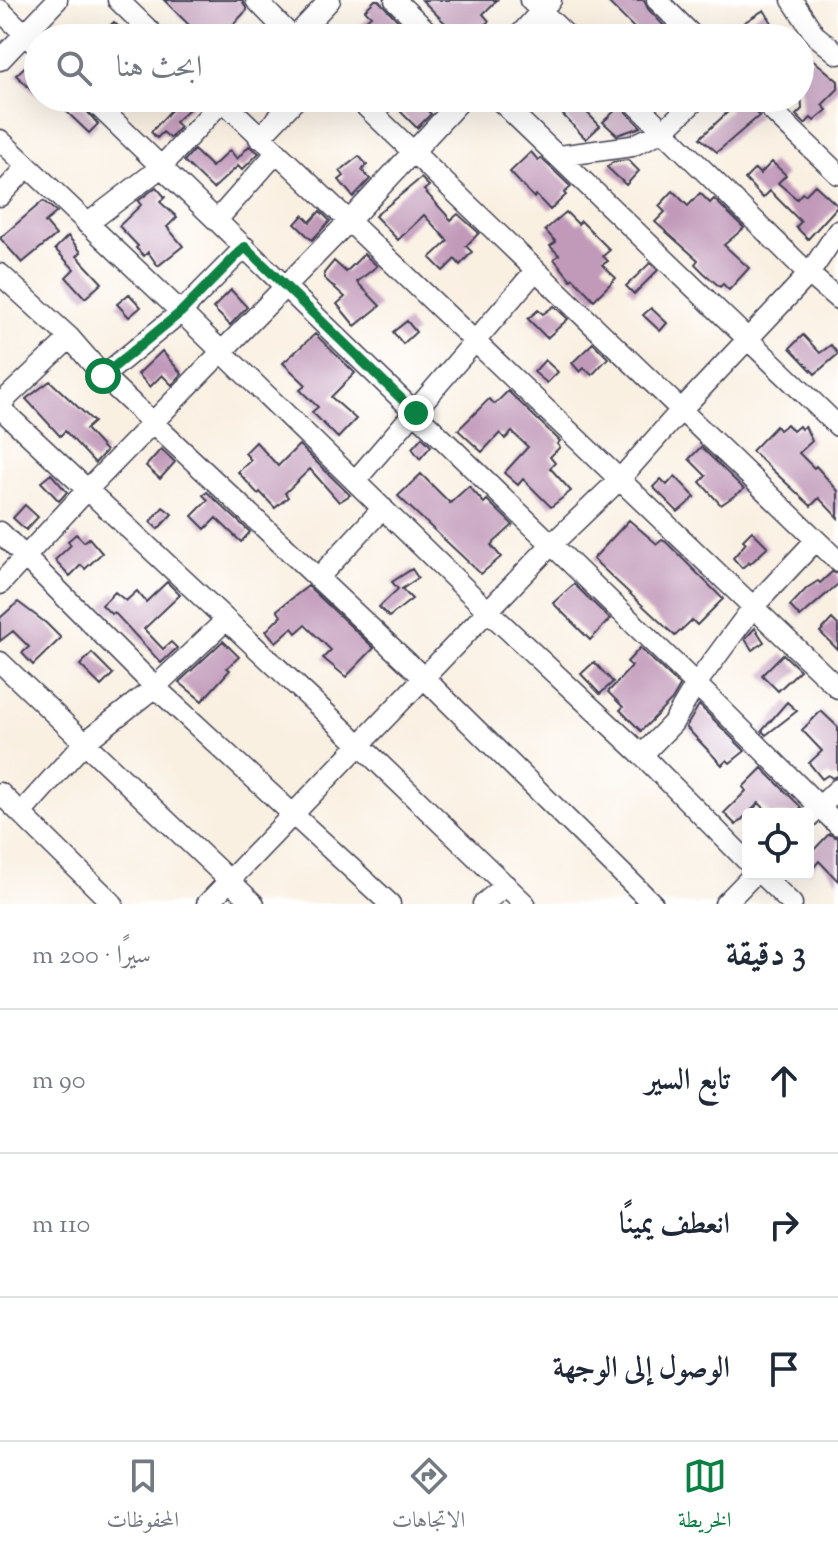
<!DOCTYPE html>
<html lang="ar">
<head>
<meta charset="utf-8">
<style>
  :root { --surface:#fff; --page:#f6f6f7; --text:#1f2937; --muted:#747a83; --line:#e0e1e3; --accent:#0b8043 }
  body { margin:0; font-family:"Sorts Mill Goudy",Amiri,serif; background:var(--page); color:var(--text); direction:rtl }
  .controls { position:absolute; right:24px; bottom:24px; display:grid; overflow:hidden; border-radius:8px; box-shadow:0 8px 32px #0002 }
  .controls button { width:72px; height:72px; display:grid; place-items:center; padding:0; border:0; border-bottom:2px solid var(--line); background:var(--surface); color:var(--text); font:40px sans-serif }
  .stop { position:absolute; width:24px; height:24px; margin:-18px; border:6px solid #0b8043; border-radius:50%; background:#fff }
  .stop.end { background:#0b8043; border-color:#fff; box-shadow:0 2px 8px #0008 }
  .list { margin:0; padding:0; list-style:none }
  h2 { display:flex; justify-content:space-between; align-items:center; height:104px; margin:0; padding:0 32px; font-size:34px }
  h2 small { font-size:26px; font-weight:400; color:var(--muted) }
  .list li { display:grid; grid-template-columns:52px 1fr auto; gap:24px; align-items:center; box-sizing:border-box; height:144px; padding:0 32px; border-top:2px solid var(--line) }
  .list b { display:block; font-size:30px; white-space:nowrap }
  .list em { font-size:26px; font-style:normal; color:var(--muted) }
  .icon { flex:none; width:44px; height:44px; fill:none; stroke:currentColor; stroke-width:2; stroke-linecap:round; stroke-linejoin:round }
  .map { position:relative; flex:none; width:838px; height:904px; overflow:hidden; direction:ltr }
  .search { position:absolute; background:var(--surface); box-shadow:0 8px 32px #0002; left:24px; right:24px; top:24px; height:88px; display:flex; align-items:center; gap:20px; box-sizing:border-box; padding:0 28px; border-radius:44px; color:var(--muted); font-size:30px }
  .sheet { height:536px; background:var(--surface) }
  nav { display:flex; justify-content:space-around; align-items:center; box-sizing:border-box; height:112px; border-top:2px solid var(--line); background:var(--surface); font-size:22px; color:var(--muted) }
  nav a { display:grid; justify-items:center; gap:4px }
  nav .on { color:var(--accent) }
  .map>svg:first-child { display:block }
  .building { fill:#c199b9 }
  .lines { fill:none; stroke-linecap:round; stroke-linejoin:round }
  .minor-casing { stroke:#424154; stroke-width:23 }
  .minor { stroke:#fff; stroke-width:20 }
  .route { stroke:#0b8043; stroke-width:10 }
</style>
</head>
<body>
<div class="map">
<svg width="838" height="904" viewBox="0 0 838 904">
  <rect width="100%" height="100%" fill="#fff"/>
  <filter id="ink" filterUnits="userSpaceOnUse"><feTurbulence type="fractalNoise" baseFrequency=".0125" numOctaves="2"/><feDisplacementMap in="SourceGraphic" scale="16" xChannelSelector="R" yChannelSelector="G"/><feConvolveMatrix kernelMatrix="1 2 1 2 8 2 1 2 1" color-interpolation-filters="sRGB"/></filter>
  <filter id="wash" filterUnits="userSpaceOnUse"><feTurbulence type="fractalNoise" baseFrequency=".006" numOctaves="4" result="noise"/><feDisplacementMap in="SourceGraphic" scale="32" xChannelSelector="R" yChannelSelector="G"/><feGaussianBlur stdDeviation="1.8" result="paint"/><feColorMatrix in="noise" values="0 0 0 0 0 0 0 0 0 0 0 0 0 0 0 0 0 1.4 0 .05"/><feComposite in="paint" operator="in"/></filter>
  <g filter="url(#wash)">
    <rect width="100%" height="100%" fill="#faf0e2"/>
    <g id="blocks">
      <path class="building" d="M 164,0 L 242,0 L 247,10 L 228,30 L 236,38 L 189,38 L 195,31 Z
        M 375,0 L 378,0 L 415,38 L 345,38 L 371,16 L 365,10 Z
        M 422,0 L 497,0 L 483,14 L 489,21 L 481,28 L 490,38 L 460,38 Z
        M 606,0 L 644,0 L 648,9 L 668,30 L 660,38 L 655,38 L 649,32 L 643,37 Z
        M 764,10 L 777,31 L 765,38 L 744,38 L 737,27 Z
        M 114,22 L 129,38 L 96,38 Z
        M 811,58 L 838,81 L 838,89 L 822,105 L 827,110 L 814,121 L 811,118 L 805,124 L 796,115 L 802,109 L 800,70 Z
        M 33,59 L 38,60 L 38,97 L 16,75 Z
        M 165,98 L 201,98 L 175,122 L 180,127 L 170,138 L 163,132 L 157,138 L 151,132 L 174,107 Z
        M 409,98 L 415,98 L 431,114 L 417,128 L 398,109 Z
        M 733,98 L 746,98 L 750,107 L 759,116 L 717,152 L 700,138 L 730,110 L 726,105 Z
        M 78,101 L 98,124 L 89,133 L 67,112 Z
        M 577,102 L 600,126 L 586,139 L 563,115 Z
        M 620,106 L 641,127 L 617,135 L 603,122 Z
        M 249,146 L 259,153 L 242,170 L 238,166 L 213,189 L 184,161 L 194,150 L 212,167 L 230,150 L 237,159 Z
        M 531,152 L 538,160 L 541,158 L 571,187 L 564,193 L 566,195 L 550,210 L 536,195 L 534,198 L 510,172 Z
        M 359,156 L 367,165 L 362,170 L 370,179 L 353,197 L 339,180 L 344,176 L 340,171 Z
        M 628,160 L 639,171 L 626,185 L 607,167 L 613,162 Z
        M 772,162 L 786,175 L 778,183 L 797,199 L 802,193 L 805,195 L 815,185 L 838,206 L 808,239 L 796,227 L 801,222 L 770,191 L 763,198 L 745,179 L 755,169 L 760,174 Z
        M 421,178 L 429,186 L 424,190 L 451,220 L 458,214 L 479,233 L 466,246 L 472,252 L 460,265 L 455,259 L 443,271 L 430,258 L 448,241 L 424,215 L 398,240 L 375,216 Z
        M 156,187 L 165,197 L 160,202 L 177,217 L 167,227 L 183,246 L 158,266 L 148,252 L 144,256 L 136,248 L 138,246 L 119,226 L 141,205 L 138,201 Z
        M 673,191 L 688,206 L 700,193 L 710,203 L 714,199 L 744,228 L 724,245 L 749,268 L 729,290 L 723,284 L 720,287 L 704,273 L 695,264 L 698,260 L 655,222 L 665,212 L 659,206 Z
        M 43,201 L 57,212 L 45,222 L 56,235 L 22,263 L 0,238 Z
        M 320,211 L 330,221 L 312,240 L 295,224 L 303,215 L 310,222 Z
        M 566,212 L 578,224 L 581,221 L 610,250 L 603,256 L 608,261 L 602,265 L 616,278 L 594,300 L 573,278 L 571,280 L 554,259 L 559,255 L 550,246 L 556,242 L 545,230 Z
        M 68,236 L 81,252 L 77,256 L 102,283 L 85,298 L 66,277 L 74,269 L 55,249 Z
        M 364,254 L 377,266 L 357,282 L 380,306 L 355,326 L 337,304 L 345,297 L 324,278 L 324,273 L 334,261 L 346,272 Z
        M 650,263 L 658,270 L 634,294 L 626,286 Z
        M 231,290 L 247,307 L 230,325 L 213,308 Z
        M 129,294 L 141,307 L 129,317 L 117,304 Z
        M 554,306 L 568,319 L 547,338 L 528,319 L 538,310 L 543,314 Z
        M 651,308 L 667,323 L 660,331 L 643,315 Z
        M 407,321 L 416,332 L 403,344 L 393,332 Z
        M 315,334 L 355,373 L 331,397 L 356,419 L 338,438 L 312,412 L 318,407 L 300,390 L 306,385 L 283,363 Z
        M 803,335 L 820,353 L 831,345 L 838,354 L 815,374 L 790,348 Z
        M 593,343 L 608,358 L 592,375 L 584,368 L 580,372 L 572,363 Z
        M 162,351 L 182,374 L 172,385 L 162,375 L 150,387 L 138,374 Z
        M 545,360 L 558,372 L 547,383 L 534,372 Z
        M 50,381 L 94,422 L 86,429 L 106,451 L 95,463 L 65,431 L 60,436 L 26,399 Z
        M 508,391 L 560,441 L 557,444 L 560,447 L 550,457 L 555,463 L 550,468 L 571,491 L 551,507 L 523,479 L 518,485 L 504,473 L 528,447 L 512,432 L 505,439 L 500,433 L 482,452 L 458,430 L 489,399 L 495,404 Z
        M 787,424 L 793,431 L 799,426 L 801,429 L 805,426 L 812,441 L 799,453 L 814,468 L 816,466 L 838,491 L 838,518 L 819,498 L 811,506 L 752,451 L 776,426 L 779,430 Z
        M 422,437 L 431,446 L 420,459 L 412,448 Z
        M 256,442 L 278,466 L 299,445 L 350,495 L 339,502 L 310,469 L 285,493 L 288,497 L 275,508 L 260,492 L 258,494 L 238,472 L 251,460 L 245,453 Z
        M 701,447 L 744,489 L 721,505 L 700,482 L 706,476 L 689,459 Z
        M 161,449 L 175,462 L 160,479 L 146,466 Z
        M 51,474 L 67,492 L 59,501 L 41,482 Z
        M 421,474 L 450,503 L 469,486 L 484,503 L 487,500 L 513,525 L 491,545 L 501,557 L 481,574 L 398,496 Z
        M 675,476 L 695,497 L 678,512 L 653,487 L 661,479 L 667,485 Z
        M 207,492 L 250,532 L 241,542 L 216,518 L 205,529 L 192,516 L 208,500 L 203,495 Z
        M 25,505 L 38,517 L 26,530 L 13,518 Z
        M 163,507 L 172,514 L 158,529 L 150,522 Z
        M 629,520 L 657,544 L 662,540 L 666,542 L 723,599 L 697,625 L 692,620 L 675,636 L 593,559 Z
        M 752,531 L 768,547 L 750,564 L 749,562 L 742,568 L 733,558 L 746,543 L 743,540 Z
        M 76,534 L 84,542 L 89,538 L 102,553 L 85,569 L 81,565 L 70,576 L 55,560 L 71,545 L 68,541 Z
        M 412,569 L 418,578 L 402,589 L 412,599 L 389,617 L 379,607 L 398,589 L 392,582 Z
        M 832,572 L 838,574 L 838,584 L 800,617 L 790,606 L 807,588 L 818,581 L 820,583 Z
        M 167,582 L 180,595 L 144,629 L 163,649 L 171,642 L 177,648 L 161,663 L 114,612 L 111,614 L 102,605 L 115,592 L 126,601 L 137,591 L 146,602 Z
        M 574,584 L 610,619 L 590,640 L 553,603 Z
        M 308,586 L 374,648 L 346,677 L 323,658 L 331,650 L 305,625 L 296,633 L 292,628 L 276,642 L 266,631 L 281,616 L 277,610 Z
        M 18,602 L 46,623 L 61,638 L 33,665 L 22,653 L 29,647 L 13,631 L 0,641 L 0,618 Z
        M 832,619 L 838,625 L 838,650 L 820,632 Z
        M 755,628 L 764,642 L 752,650 L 745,639 Z
        M 223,641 L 239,657 L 227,668 L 230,670 L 202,701 L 179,682 Z
        M 640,648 L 680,686 L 672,700 L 641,731 L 620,710 L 623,707 L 608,692 L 632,666 L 627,662 Z
        M 92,653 L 113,674 L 101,686 L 80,665 Z
        M 783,654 L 800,670 L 778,691 L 762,675 Z
        M 594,662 L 613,682 L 600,694 L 581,674 Z
        M 787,702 L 797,711 L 766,735 L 762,731 Z
        M 699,705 L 745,751 L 730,763 L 727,760 L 722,765 L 686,727 Z
        M 821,711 L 838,727 L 838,776 L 832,778 L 828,775 L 822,779 L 809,763 L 822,751 L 802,730 Z
        M 762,768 L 801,807 L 796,814 L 770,814 L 759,803 L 736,825 L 724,813 L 746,791 L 743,787 Z
        M 829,834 L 838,838 L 838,881 L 819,861 L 808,874 L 808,856 Z"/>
    </g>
  </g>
  <g filter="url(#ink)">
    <use href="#blocks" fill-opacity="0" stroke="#424154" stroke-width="2"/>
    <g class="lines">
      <g class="minor-casing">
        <path id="minor" d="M 118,0 L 157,38
          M 256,0 L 293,38
          M 395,0 L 434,38
          M 530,0 L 569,38
          M 657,0 L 695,38
          M 792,0 L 815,35 L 838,54
          M 0,10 L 38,47
          M 294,38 L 330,0
          M 517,38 L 551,0
          M 0,60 L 57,0
          M 90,98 L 696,684 L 838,825
          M 220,98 L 838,688
          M 357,98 L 838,561
          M 497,98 L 838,426
          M 630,98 L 809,274 L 838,299
          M 759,98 L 838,174
          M 259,138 L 297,98
          M 0,140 L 181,312 L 488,611 L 642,755 L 748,862
          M 559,156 L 632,146 L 663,131 L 698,98
          M 0,196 L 27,167
          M 217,220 L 277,152
          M 87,224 L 160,168 L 225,98
          M 0,274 L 70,338 L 103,376 L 424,678 L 653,904
          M 103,376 L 181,312 L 245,247
          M 0,404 L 70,338
          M 0,408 L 360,745 L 525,904
          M 355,481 L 536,270
          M 0,532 L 155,687 L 390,904
          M 318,578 L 383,508
          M 0,584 L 86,491 L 349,221 L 463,98
          M 0,662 L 254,904
          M 642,755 L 673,723 L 696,684 L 753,607 L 816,540
          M 0,793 L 113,904
          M 21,813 L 84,743 L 155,687 L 226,620
          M 808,818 L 838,789
          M 761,874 L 792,904
          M 207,904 L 551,545 L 620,479 L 681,410 L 809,274 L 838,231
          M 483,904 L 506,885
          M 725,904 L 754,874"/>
      </g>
      <use href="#minor" class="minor"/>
    </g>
  </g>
  <g class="lines" filter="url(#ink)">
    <path class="route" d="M 103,376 L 181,312 L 245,247 L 416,413"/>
  </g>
</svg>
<div class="controls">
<button><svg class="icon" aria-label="locate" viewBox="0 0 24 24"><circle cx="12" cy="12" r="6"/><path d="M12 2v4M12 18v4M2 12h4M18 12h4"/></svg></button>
</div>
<div class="stop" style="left:103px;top:376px"></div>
<div class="stop end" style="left:416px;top:413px"></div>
<div class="search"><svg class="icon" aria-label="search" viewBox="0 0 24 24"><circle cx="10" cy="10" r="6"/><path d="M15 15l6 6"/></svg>ابحث هنا</div>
</div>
<section class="sheet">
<h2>3 دقيقة<small>سيرًا · 200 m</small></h2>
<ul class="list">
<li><svg class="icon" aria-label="ahead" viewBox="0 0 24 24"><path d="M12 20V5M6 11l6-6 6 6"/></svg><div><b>تابع السير</b></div><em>90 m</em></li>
<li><svg class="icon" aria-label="right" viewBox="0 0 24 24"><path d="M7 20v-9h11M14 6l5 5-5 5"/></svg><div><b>انعطف يمينًا</b></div><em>110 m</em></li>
<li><svg class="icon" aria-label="arrive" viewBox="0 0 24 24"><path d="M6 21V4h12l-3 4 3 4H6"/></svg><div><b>الوصول إلى الوجهة</b></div></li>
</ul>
</section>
<nav>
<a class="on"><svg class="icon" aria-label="map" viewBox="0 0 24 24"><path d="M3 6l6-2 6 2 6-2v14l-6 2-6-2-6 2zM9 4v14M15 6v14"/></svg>الخريطة</a>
<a><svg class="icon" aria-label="directions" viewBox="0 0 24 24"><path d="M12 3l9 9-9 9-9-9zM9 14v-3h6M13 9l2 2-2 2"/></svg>الاتجاهات</a>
<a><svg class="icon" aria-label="saved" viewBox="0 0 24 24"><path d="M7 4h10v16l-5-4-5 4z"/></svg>المحفوظات</a>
</nav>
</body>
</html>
